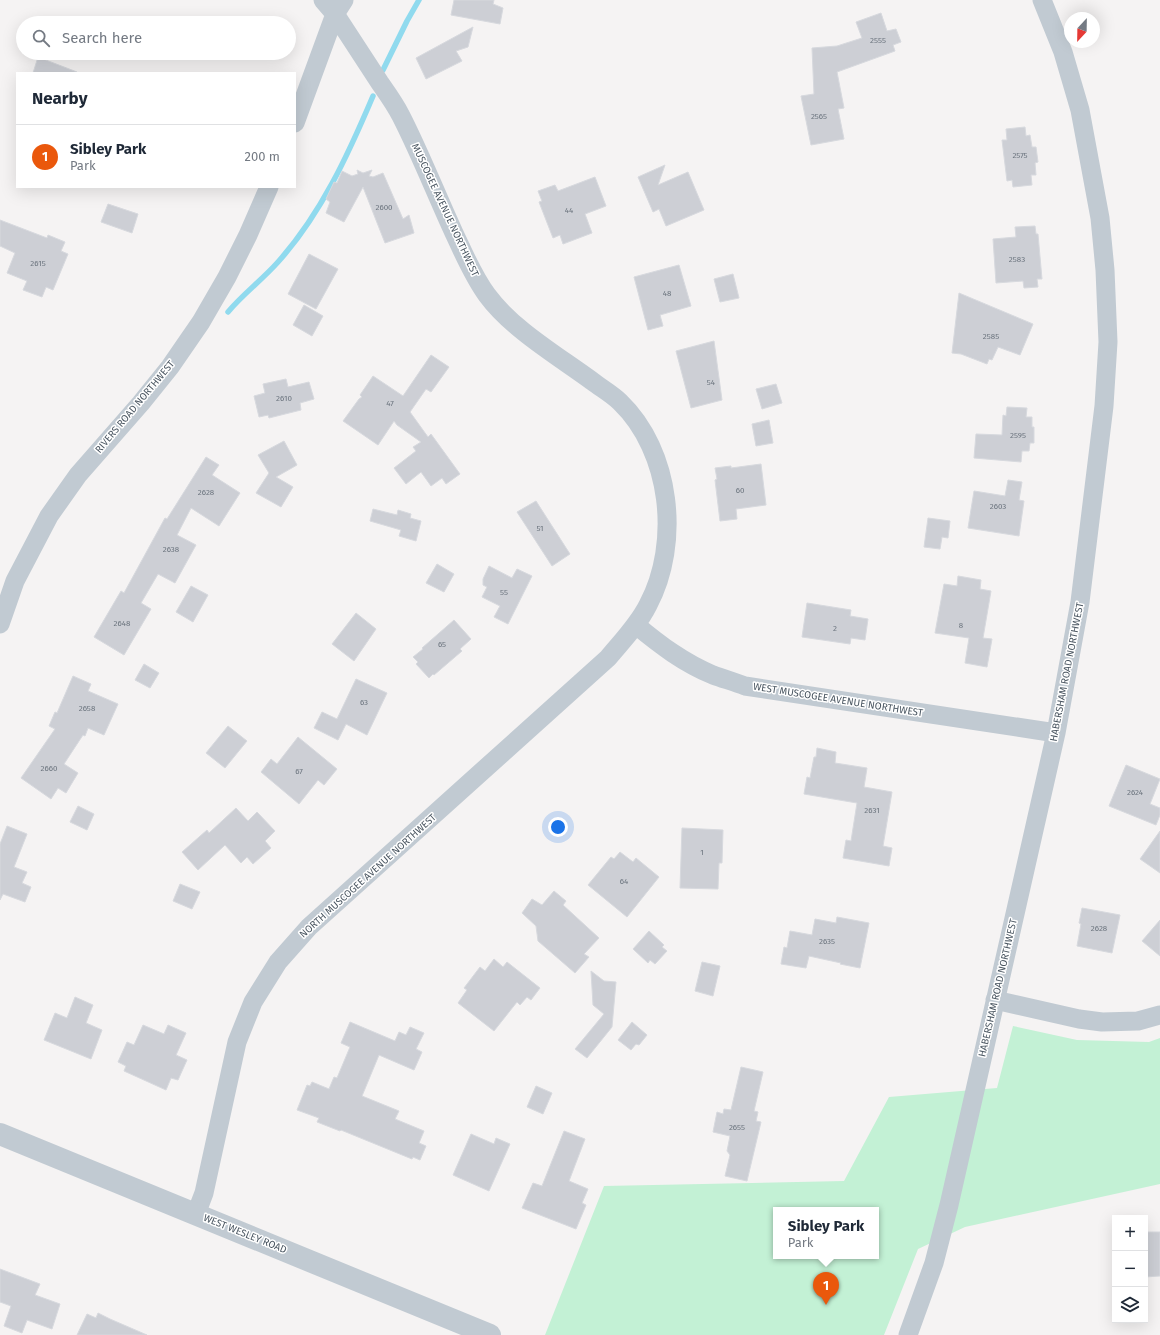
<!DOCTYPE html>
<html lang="en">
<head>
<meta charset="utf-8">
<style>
  :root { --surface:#fff; --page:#f2f2f3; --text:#1f2937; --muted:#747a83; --line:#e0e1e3; --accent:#ea580c }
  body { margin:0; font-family:"Fira Sans",sans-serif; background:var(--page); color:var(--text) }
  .controls { position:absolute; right:12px; bottom:12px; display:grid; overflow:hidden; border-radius:0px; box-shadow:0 4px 16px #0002 }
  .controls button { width:36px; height:36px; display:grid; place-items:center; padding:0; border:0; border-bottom:1px solid var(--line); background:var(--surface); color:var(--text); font:20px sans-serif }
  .compass { position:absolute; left:1064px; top:12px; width:36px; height:36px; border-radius:50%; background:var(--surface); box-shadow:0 4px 16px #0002; rotate:202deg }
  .you { position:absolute; left:558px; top:827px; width:14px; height:14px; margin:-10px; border:3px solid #fff; border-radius:50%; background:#1a73e8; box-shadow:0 0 0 6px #1a73e833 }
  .badge { display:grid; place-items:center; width:26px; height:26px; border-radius:50%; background:var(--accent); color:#fff; font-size:13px; font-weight:700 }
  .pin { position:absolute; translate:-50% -33px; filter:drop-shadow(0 1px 2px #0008) }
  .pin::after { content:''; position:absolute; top:21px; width:14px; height:12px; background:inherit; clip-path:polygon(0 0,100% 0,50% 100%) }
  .popup { position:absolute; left:773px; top:1207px; width:106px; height:52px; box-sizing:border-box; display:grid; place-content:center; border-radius:0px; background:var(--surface); filter:drop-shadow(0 1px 3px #0005); font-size:13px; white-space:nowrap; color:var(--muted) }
  .popup b { font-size:15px; color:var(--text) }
  .popup::after { content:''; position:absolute; left:50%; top:100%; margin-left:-8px; border:8px solid transparent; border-top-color:var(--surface) }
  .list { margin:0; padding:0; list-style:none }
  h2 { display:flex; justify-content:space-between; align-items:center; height:52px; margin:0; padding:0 16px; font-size:17px }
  h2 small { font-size:13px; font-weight:400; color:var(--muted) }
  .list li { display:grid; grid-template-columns:26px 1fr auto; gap:12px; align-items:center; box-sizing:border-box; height:64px; padding:0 16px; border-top:1px solid var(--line) }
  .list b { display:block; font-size:15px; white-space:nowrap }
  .list p { margin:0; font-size:13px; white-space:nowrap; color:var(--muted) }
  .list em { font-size:13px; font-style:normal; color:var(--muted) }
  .icon { flex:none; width:22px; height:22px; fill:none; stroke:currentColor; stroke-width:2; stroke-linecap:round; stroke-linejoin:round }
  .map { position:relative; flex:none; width:1160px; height:1335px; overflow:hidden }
  .search { position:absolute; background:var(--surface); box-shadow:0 4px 16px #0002; left:16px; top:16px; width:280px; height:44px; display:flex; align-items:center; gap:10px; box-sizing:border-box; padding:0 14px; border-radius:22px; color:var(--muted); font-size:15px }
  .panel { position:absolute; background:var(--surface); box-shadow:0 4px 16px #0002; left:16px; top:72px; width:280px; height:116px; border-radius:0px }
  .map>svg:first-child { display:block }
  .green { fill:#c3f1d5; fill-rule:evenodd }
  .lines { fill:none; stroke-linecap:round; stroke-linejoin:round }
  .stream { stroke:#90daee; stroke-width:5.5 }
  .building { fill:#cdcfd5; stroke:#d7d9de }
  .minor { stroke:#c1cad2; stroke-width:19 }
  .tertiary { stroke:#c1cad2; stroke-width:22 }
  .labels { text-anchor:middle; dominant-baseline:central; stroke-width:3; stroke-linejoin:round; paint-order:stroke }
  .number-label { font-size:8px; fill:#6b747e }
  .street-label { font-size:10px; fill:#4a5661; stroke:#fff }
</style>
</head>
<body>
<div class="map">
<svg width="1160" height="1335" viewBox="0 0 1160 1335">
  <rect width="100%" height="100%" fill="#f5f3f3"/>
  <path class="green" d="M 1013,1026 L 1077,1040 L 1149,1042 L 1160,1038 L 1160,1184 L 965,1227 L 918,1249 L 884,1335 L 545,1335 L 604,1186 L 844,1181 L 889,1097 L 997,1088 ZM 776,1210 L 876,1210 L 876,1256 L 776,1256 Z"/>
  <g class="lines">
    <path class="stream" d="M 383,70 L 407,21 L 419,0
      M 228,312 C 243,294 262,280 278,262 C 321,214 348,155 373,96"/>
  </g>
  <path class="building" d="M 454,0 L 494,0 L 493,4 L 503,8 L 500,24 L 451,15 Z
    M 881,13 L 887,31 L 896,29 L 901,42 L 893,45 L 895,51 L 837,72 L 844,108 L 838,109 L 844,139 L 811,145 L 801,96 L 814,94 L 812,48 L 837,46 L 862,38 L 856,22 Z
    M 473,27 L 468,47 L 456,51 L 462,61 L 426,79 L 416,58 Z
    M 38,57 L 77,72 L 77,73 L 33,73 Z
    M 1025,127 L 1026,136 L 1030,135 L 1032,147 L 1036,147 L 1038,162 L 1035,163 L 1036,175 L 1031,175 L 1032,185 L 1013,187 L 1012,180 L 1007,181 L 1002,140 L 1007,140 L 1006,129 Z
    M 665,165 L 658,185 L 688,172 L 704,210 L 666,226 L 659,209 L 653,212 L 638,177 Z
    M 357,170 L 363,173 L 372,170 L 369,176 L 373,177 L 383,173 L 403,219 L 409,215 L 414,233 L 385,243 L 363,187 L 344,222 L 326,213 L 330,202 L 326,199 L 334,182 L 337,183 L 342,171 L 352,176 L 358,174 Z
    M 595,177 L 606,206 L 585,214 L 592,233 L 563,244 L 560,235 L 553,238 L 539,202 L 542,201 L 538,191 L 555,185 L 558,191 Z
    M 108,204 L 138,214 L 132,233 L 101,222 Z
    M 0,220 L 47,238 L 48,235 L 65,242 L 61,251 L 68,254 L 53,290 L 46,287 L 42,297 L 23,290 L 27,281 L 7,273 L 15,253 L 0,246 Z
    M 1035,226 L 1036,234 L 1038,234 L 1042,279 L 1037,279 L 1038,287 L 1024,288 L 1023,281 L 996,283 L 993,239 L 1016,237 L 1015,227 Z
    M 309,254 L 338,269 L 316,309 L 288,294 Z
    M 679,265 L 691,306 L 660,315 L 663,326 L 648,330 L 634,277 Z
    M 733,274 L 739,298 L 720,302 L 714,279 Z
    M 959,293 L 1033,324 L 1020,355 L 998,347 L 992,360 L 989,359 L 987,364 L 961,354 L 952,353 Z
    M 304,305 L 323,316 L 312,336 L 293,325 Z
    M 714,341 L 722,400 L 691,408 L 676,351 Z
    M 431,355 L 449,367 L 431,392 L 426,389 L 410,412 L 428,437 L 431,434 L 460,474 L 446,484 L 442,478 L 431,486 L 421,472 L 406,484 L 394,468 L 416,451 L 413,447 L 421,442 L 397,425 L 394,421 L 378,445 L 343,421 L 359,399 L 362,397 L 360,395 L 373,376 L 403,396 Z
    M 286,379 L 288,387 L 309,382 L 314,399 L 300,403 L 301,410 L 269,418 L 268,415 L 259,417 L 254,396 L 265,393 L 263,384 Z
    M 776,384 L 782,403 L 762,409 L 756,389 Z
    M 1007,407 L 1027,408 L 1026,417 L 1032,417 L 1032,427 L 1034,427 L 1034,443 L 1030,443 L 1029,451 L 1022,451 L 1021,462 L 974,458 L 976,434 L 1002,435 L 1003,415 L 1006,416 Z
    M 769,420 L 773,443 L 756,446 L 752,424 Z
    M 284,441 L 297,465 L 276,477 L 293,487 L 281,507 L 256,493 L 269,473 L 258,455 Z
    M 206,457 L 219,465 L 212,475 L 240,493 L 219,526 L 191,508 L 177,535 L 196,545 L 175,583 L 158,574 L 141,603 L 151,609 L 124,655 L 94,637 L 121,591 L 124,593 L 165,518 L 167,519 Z
    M 761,464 L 766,505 L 736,509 L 737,519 L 720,521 L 715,480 L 717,479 L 715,468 L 731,466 L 731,468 Z
    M 1008,480 L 1022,482 L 1019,500 L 1024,501 L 1019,536 L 968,528 L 974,491 L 1005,496 Z
    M 536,501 L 570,554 L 552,566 L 517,512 Z
    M 373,509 L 397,515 L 398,510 L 411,514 L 410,518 L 421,521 L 416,541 L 399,536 L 401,530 L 370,521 Z
    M 928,518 L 950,521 L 948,538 L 942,537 L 940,549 L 924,547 Z
    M 437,564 L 454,574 L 444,592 L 426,583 Z
    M 489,566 L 512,578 L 517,569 L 532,576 L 508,624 L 494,617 L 500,606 L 482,597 L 487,587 L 483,585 L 483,579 Z
    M 958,576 L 981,580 L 980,589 L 991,591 L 983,638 L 992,639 L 987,667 L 965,663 L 969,638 L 935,633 L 944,584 L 957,586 Z
    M 191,586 L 208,595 L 193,622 L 176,612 Z
    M 807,603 L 851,610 L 850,616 L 868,619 L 865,640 L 851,638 L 850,644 L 802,637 Z
    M 356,613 L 376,629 L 354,661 L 332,644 Z
    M 454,620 L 471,639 L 460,649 L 462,651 L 434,675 L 433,674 L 429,678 L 416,664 L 418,662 L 413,657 L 423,649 L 422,648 Z
    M 144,664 L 159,673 L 150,688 L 135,680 Z
    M 73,676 L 91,684 L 88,691 L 118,704 L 104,735 L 88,728 L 85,736 L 83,735 L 64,764 L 78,773 L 66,793 L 58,788 L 51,799 L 21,778 L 55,729 L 49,726 L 55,712 L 57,713 Z
    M 356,679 L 387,693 L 367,735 L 346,724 L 338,740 L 314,728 L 322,712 L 337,719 Z
    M 228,726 L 247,741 L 225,768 L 206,753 Z
    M 298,737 L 337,769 L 324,785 L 318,780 L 299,804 L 261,772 L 271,759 L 277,764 Z
    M 817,748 L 836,752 L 835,763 L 867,768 L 864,787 L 892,792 L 883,846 L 892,848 L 889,866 L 843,858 L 846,840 L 851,841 L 857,803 L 804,794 L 807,777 L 810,778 L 814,757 L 816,757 Z
    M 1126,765 L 1160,779 L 1150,804 L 1160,808 L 1160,815 L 1156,825 L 1109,806 Z
    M 78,806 L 94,814 L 87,830 L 70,822 Z
    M 236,808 L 248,821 L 257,812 L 275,831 L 265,841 L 271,848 L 253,864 L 247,857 L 241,863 L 225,845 L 198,870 L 182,852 L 207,830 L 209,833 Z
    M 7,826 L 27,834 L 14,867 L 27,872 L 22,883 L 31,887 L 25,902 L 3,894 L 0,900 L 0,844 Z
    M 682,828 L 723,830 L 722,863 L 719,863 L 718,889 L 680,888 Z
    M 1160,831 L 1160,873 L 1140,859 Z
    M 620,852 L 633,862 L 636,858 L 659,877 L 627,917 L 588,885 L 611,857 L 614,859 Z
    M 180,884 L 200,892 L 192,909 L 173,901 Z
    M 554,891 L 566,901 L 563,905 L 599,938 L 584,954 L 589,957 L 575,973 L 538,941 L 536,926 L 522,913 L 532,899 L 542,905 Z
    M 1082,908 L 1120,915 L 1112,953 L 1077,946 L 1081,924 L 1079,923 Z
    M 837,917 L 869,923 L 860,968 L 840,964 L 841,963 L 809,956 L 806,968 L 781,964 L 784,947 L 787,948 L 790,931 L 812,935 L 815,919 L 836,923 Z
    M 1160,920 L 1160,956 L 1142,941 Z
    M 649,931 L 664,945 L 662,947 L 667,951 L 655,964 L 650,960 L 648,963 L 633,949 Z
    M 494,959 L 503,967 L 507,962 L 540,988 L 531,1000 L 527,997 L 520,1005 L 517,1002 L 494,1031 L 458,1003 L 467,990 L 464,988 L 480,967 L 485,971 Z
    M 702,962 L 720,966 L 713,996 L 695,991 Z
    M 591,971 L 604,981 L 616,982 L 612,1027 L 587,1058 L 575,1049 L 604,1014 L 593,1005 Z
    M 75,997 L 93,1005 L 86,1023 L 102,1030 L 91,1059 L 44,1040 L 55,1013 L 67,1018 Z
    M 350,1022 L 395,1041 L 399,1032 L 406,1035 L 410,1027 L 424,1033 L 416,1049 L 422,1052 L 414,1070 L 379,1055 L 362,1096 L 399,1111 L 395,1119 L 424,1131 L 419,1143 L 426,1146 L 420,1160 L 413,1157 L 412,1159 L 341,1130 L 340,1131 L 317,1122 L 319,1118 L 297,1110 L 307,1085 L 310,1086 L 312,1082 L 329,1089 L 334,1077 L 337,1078 L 350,1047 L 341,1043 Z
    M 632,1022 L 647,1035 L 639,1045 L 636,1044 L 631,1050 L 618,1040 Z
    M 143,1025 L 164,1034 L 168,1025 L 186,1033 L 176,1055 L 187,1060 L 178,1080 L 171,1078 L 166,1090 L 124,1071 L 126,1066 L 118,1062 L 127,1042 L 134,1045 Z
    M 741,1067 L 763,1072 L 754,1111 L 758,1112 L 756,1121 L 761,1122 L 747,1181 L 725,1176 L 730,1155 L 727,1151 L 730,1136 L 713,1132 L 717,1112 L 723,1114 L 724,1109 L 731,1110 Z
    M 536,1086 L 552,1093 L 543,1114 L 527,1107 Z
    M 564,1131 L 585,1139 L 569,1181 L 588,1189 L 582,1203 L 586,1205 L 576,1229 L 522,1208 L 533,1183 L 542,1186 Z
    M 471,1134 L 494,1144 L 496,1138 L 510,1144 L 489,1191 L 453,1175 Z
    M 1145,1232 L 1160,1232 L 1160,1276 L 1145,1277 Z
    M 0,1269 L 40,1284 L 35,1295 L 60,1304 L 52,1329 L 27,1320 L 22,1333 L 4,1326 L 11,1306 L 0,1302 Z
    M 98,1313 L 110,1319 L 147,1335 L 77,1335 L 87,1314 L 96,1318 Z"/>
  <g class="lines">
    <path class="minor" d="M 295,123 L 335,14 L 344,0
      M 0,624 L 15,581 L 49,516 L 78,475 L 141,403 L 170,367 L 201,322 L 227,277 L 248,235 L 269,187
      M 636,625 C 660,645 684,663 713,675 C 724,679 735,682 745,686 L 1056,733
      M 995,1000 L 1079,1019 L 1102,1022 L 1138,1021 L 1160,1015
      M 196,1214 L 204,1193 L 237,1042 L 253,1002 L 278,962 L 309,927 L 608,658 C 622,641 638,625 648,605 C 681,543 671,451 620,402 C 612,394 601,388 592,381 C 558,356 512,329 487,295 C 473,276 464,254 454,233 C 436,194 420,153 401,116 C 395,104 387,93 380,83 C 365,60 350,37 335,14 L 323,0
      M 908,1335 L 934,1263 L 949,1205 L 1056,733 L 1080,602 L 1104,406 L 1108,342 L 1105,270 L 1100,218 L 1080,110 L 1063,52 L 1042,0"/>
    <path class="tertiary" d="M 0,1134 L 490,1335"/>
  </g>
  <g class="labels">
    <g class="number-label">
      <text x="878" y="40">2555</text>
      <text x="819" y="116">2565</text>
      <text x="1020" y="155">2575</text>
      <text x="384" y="207">2600</text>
      <text x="569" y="210">44</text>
      <text x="1017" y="259">2583</text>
      <text x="38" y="263">2615</text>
      <text x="667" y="293">48</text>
      <text x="991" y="336">2585</text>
      <text x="711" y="382">54</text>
      <text x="284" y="398">2610</text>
      <text x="390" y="403">47</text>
      <text x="1018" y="435">2595</text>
      <text x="740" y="490">60</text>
      <text x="206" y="492">2628</text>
      <text x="998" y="506">2603</text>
      <text x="540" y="528">51</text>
      <text x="171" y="549">2638</text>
      <text x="504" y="592">55</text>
      <text x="122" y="623">2648</text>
      <text x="961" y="625">8</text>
      <text x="835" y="628">2</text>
      <text x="442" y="644">65</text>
      <text x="364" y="702">63</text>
      <text x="87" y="708">2658</text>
      <text x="49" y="768">2660</text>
      <text x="299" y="771">67</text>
      <text x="1135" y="792">2624</text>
      <text x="872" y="810">2631</text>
      <text x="702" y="852">1</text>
      <text x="624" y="881">64</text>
      <text x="1099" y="928">2628</text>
      <text x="827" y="941">2635</text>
      <text x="737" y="1127">2655</text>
    </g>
    <g class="street-label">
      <text transform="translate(445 210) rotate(65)">MUSCOGEE AVENUE NORTHWEST</text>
      <text transform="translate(135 407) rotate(-50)">RIVERS ROAD NORTHWEST</text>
      <text transform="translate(1067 672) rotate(-79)">HABERSHAM ROAD NORTHWEST</text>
      <text transform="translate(838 700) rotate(9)">WEST MUSCOGEE AVENUE NORTHWEST</text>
      <text transform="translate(368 876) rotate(-42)">NORTH MUSCOGEE AVENUE NORTHWEST</text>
      <text transform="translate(998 988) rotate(-77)">HABERSHAM ROAD NORTHWEST</text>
      <text transform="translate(245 1234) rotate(22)">WEST WESLEY ROAD</text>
    </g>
  </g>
</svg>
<div class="controls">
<button>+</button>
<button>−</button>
<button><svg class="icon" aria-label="layers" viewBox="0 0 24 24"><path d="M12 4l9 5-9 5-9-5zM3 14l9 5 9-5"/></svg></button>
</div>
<svg class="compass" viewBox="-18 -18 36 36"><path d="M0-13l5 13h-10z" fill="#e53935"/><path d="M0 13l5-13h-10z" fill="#747a83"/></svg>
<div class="you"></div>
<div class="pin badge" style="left:826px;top:1305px">1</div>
<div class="popup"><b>Sibley Park</b>Park</div>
<div class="search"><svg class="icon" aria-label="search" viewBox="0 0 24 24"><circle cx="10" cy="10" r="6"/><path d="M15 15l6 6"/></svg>Search here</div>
<section class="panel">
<h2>Nearby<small></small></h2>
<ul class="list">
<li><span class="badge">1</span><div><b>Sibley Park</b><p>Park</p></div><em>200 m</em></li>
</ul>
</section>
</div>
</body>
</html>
